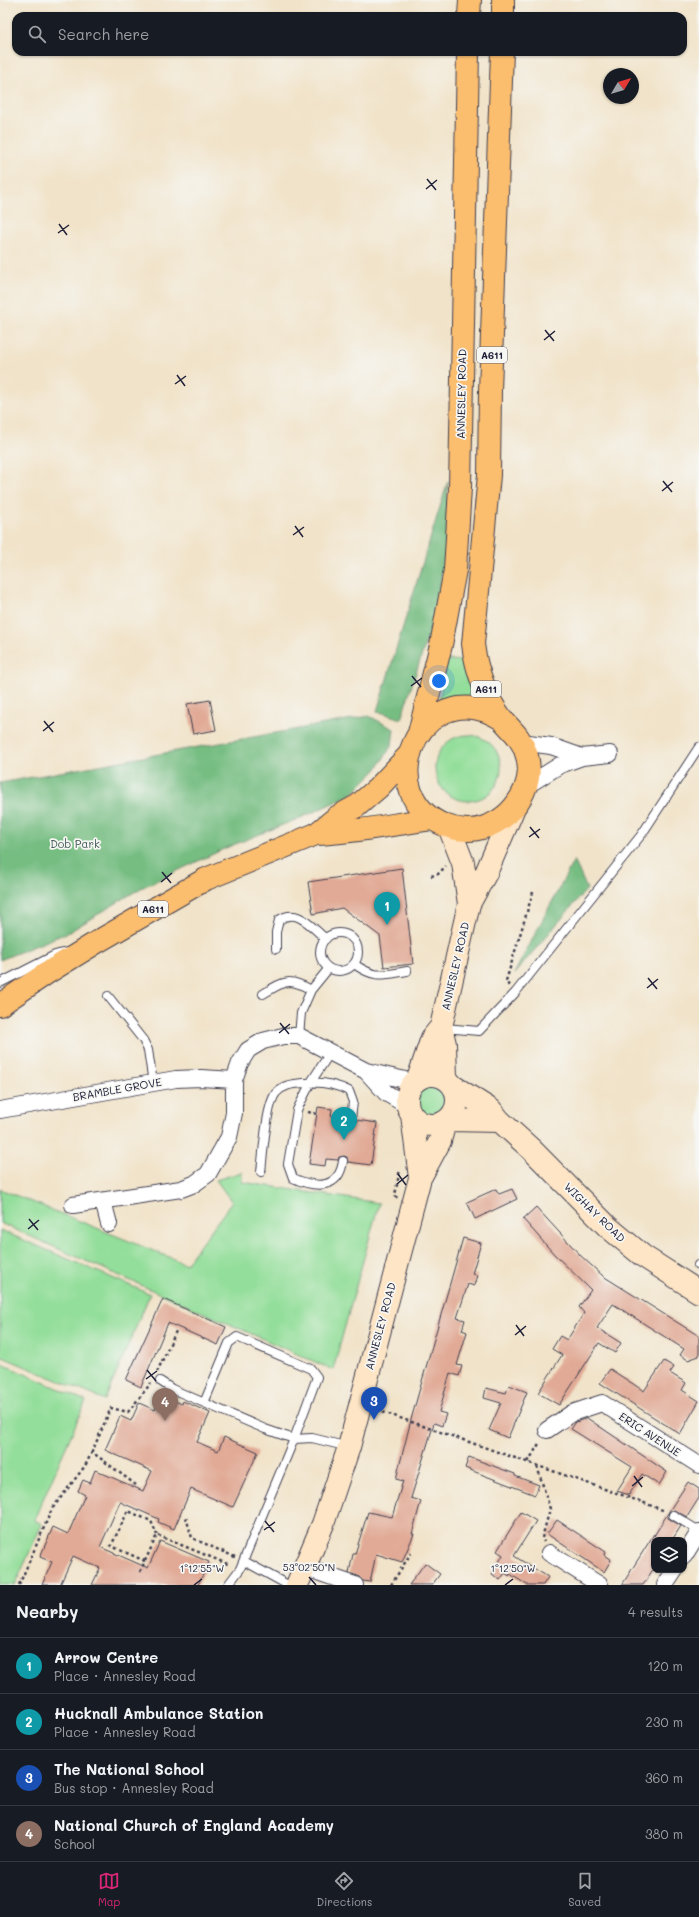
<!DOCTYPE html>
<html lang="en">
<head>
<meta charset="utf-8">
<style>
  :root { --surface:#171b24; --page:#242831; --text:#f1f3f6; --muted:#9ea1a6; --line:#363941; --accent:#db2777 }
  body { margin:0; font-family:Mali,sans-serif; background:var(--page); color:var(--text) }
  .controls { position:absolute; right:12px; bottom:12px; display:grid; overflow:hidden; border-radius:8px; box-shadow:0 1px 3px #0004 }
  .controls button { width:36px; height:36px; display:grid; place-items:center; padding:0; border:0; border-bottom:1px solid var(--line); background:var(--surface); color:var(--text); font:20px sans-serif }
  .compass { position:absolute; left:603px; top:68px; width:36px; height:36px; border-radius:50%; background:var(--surface); box-shadow:0 1px 3px #0004; rotate:52deg }
  .you { position:absolute; left:439px; top:681px; width:14px; height:14px; margin:-10px; border:3px solid #fff; border-radius:50%; background:#1a73e8; box-shadow:0 0 0 6px #1a73e833 }
  .badge { display:grid; place-items:center; width:26px; height:26px; border-radius:50%; background:var(--accent); color:#fff; font-size:13px; font-weight:700 }
  .pin { position:absolute; translate:-50% -33px; filter:drop-shadow(0 1px 2px #0008) }
  .pin::after { content:''; position:absolute; top:21px; width:14px; height:12px; background:inherit; clip-path:polygon(0 0,100% 0,50% 100%) }
  .list { margin:0; padding:0; list-style:none }
  h2 { display:flex; justify-content:space-between; align-items:center; height:52px; margin:0; padding:0 16px; font-size:17px }
  h2 small { font-size:13px; font-weight:400; color:var(--muted) }
  .list li { display:grid; grid-template-columns:26px 1fr auto; gap:12px; align-items:center; box-sizing:border-box; height:56px; padding:0 16px; border-top:1px solid var(--line) }
  .list b { display:block; font-size:15px; white-space:nowrap }
  .list p { margin:0; font-size:13px; white-space:nowrap; color:var(--muted) }
  .list em { font-size:13px; font-style:normal; color:var(--muted) }
  .icon { flex:none; width:22px; height:22px; fill:none; stroke:currentColor; stroke-width:2; stroke-linecap:round; stroke-linejoin:round }
  .map { position:relative; flex:none; width:699px; height:1585px; overflow:hidden }
  .search { position:absolute; background:var(--surface); box-shadow:0 1px 3px #0004; left:12px; right:12px; top:12px; height:44px; display:flex; align-items:center; gap:10px; box-sizing:border-box; padding:0 14px; border-radius:12px; color:var(--muted); font-size:15px }
  .sheet { height:276px; background:var(--surface) }
  nav { display:flex; justify-content:space-around; align-items:center; box-sizing:border-box; height:56px; border-top:1px solid var(--line); background:var(--surface); font-size:11px; color:var(--muted) }
  nav a { display:grid; justify-items:center; gap:2px }
  nav .on { color:var(--accent) }
  .map>svg:first-child { display:block }
  .green { fill:#93de9a; stroke:#5a806a }
  .forest { fill:#76bd82; stroke:#4c705e }
  .building { fill:#e1aa96 }
  .lines { fill:none; stroke-linecap:round; stroke-linejoin:round }
  .lane-casing { stroke:#413f50; stroke-width:10 }
  .street-casing { stroke:#413f50; stroke-width:18 }
  .secondary-casing { stroke:#413f50; stroke-width:24 }
  .primary-casing { stroke:#413f50; stroke-width:24 }
  .path { stroke:#413f50; stroke-width:2.5; stroke-dasharray:3 3; stroke-linecap:butt }
  .lane { stroke:#fff; stroke-width:8 }
  .street { stroke:#fff; stroke-width:16 }
  .secondary { stroke:#fde5c5; stroke-width:22 }
  .primary { stroke:#fbbd6e; stroke-width:22 }
  .ticks { fill:none; stroke:#22223b; stroke-width:1.5 }
  .labels { text-anchor:middle; dominant-baseline:central; stroke-width:3.5; stroke-linejoin:round; paint-order:stroke }
  .shield { fill:#f6f6f2; stroke:#626272; stroke-width:1 }
  .shield-label { font-size:10px; font-weight:bold; fill:#22223b }
  .street-label { font-size:11px; fill:#22223b; stroke:#f6f6f2 }
  .park-label { font-size:11px; fill:#445a58; stroke:#f6f6f2 }
  .ticks-label { font-size:10px; text-anchor:middle; fill:#22223b; stroke:#f6f6f2; stroke-width:3.5; stroke-linejoin:round; paint-order:stroke }
</style>
</head>
<body>
<div class="map">
<svg width="699" height="1585" viewBox="0 0 699 1585">
  <rect width="100%" height="100%" fill="#f6f6f2"/>
  <filter id="ink" filterUnits="userSpaceOnUse"><feTurbulence type="fractalNoise" baseFrequency=".025" numOctaves="2"/><feDisplacementMap in="SourceGraphic" scale="8" xChannelSelector="R" yChannelSelector="G"/><feConvolveMatrix kernelMatrix="1 2 1 2 8 2 1 2 1" color-interpolation-filters="sRGB"/></filter>
  <filter id="wash" filterUnits="userSpaceOnUse"><feTurbulence type="fractalNoise" baseFrequency=".012" numOctaves="4" result="noise"/><feDisplacementMap in="SourceGraphic" scale="16" xChannelSelector="R" yChannelSelector="G"/><feGaussianBlur stdDeviation="0.9" result="paint"/><feColorMatrix in="noise" values="0 0 0 0 0 0 0 0 0 0 0 0 0 0 0 0 0 1.4 0 .05"/><feComposite in="paint" operator="in"/></filter>
  <g filter="url(#wash)">
    <rect width="100%" height="100%" fill="#f1e3c9"/>
    <path class="green" d="M 447,660 L 467,661 L 476,695 L 442,701 L 439,699 Z
      M435 768a33 33 0 1 1 66 0a33 33 0 1 1-66 0Z
      M415 1099a17 17 0 1 1 34 0a17 17 0 1 1-34 0Z
      M 242,1172 L 242,1182 L 379,1203 L 333,1370 L 0,1223 L 0,1189 L 186,1264 L 232,1202 L 216,1180 Z
      M 0,1230 L 150,1294 L 105,1400 L 0,1356 Z
      M 0,1363 L 86,1401 L 34,1520 L 42,1524 L 15,1585 L 0,1585 Z"/>
    <path class="forest" d="M 448,481 L 446,549 L 435,614 L 401,719 L 377,711 Z
      M 369,716 L 394,729 L 392,745 L 376,770 L 352,794 L 305,816 L 228,847 L 141,888 L 69,932 L 0,960 L 0,783 Z
      M 574,860 L 587,889 L 514,974 Z"/>
    <g id="blocks">
      <path class="building" d="M 210,700 L 216,730 L 193,734 L 187,704 Z
        M 402,868 L 413,964 L 384,967 L 380,936 L 342,908 L 313,914 L 308,882 Z
        M 318,1107 L 332,1109 L 331,1116 L 346,1118 L 350,1124 L 354,1124 L 356,1120 L 377,1123 L 371,1165 L 348,1162 L 347,1157 L 344,1156 L 339,1157 L 338,1160 L 326,1159 L 325,1166 L 309,1164 Z
        M 496,1189 L 499,1194 L 512,1189 L 517,1199 L 475,1219 L 467,1202 Z
        M 536,1207 L 581,1256 L 603,1276 L 699,1336 L 699,1356 L 688,1360 L 680,1355 L 684,1349 L 613,1304 L 597,1328 L 621,1343 L 615,1353 L 599,1343 L 559,1405 L 538,1393 L 562,1355 L 552,1349 L 560,1336 L 567,1340 L 584,1313 L 579,1307 L 591,1290 L 554,1254 L 523,1219 Z
        M 463,1238 L 481,1243 L 472,1274 L 477,1275 L 474,1286 L 468,1284 L 457,1318 L 465,1320 L 462,1330 L 467,1332 L 457,1365 L 462,1366 L 459,1376 L 450,1373 L 439,1412 L 446,1414 L 442,1426 L 434,1423 L 411,1498 L 421,1501 L 412,1534 L 414,1534 L 402,1562 L 376,1554 L 370,1582 L 363,1581 L 358,1576 L 349,1573 L 353,1554 L 355,1554 L 368,1512 L 392,1517 L 403,1481 L 396,1479 L 412,1416 Z
        M 163,1299 L 226,1327 L 218,1345 L 168,1323 L 141,1387 L 126,1380 Z
        M 664,1361 L 674,1367 L 670,1373 L 686,1383 L 682,1390 L 699,1401 L 680,1434 L 600,1383 L 610,1369 L 644,1391 Z
        M 509,1385 L 527,1392 L 508,1438 L 489,1430 L 501,1403 L 484,1398 L 486,1388 L 506,1393 Z
        M 168,1398 L 182,1404 L 183,1401 L 210,1413 L 197,1442 L 218,1451 L 224,1437 L 258,1452 L 233,1507 L 191,1489 L 174,1529 L 158,1522 L 159,1519 L 120,1502 L 100,1547 L 148,1568 L 160,1541 L 209,1562 L 198,1585 L 92,1585 L 100,1568 L 73,1556 L 60,1585 L 42,1585 L 52,1562 L 40,1557 L 53,1527 L 68,1534 L 85,1495 L 78,1491 L 83,1480 L 90,1483 L 95,1470 L 143,1491 L 152,1471 L 105,1450 L 120,1416 L 131,1421 L 139,1403 L 155,1410 L 158,1402 L 165,1405 Z
        M 587,1418 L 667,1472 L 659,1485 L 642,1474 L 629,1495 L 617,1491 L 632,1467 L 571,1429 L 576,1422 Z
        M 469,1457 L 515,1474 L 515,1476 L 539,1485 L 535,1495 L 465,1468 Z
        M 688,1482 L 699,1489 L 699,1498 L 687,1517 L 674,1510 L 669,1512 L 668,1518 L 681,1526 L 672,1540 L 654,1540 L 654,1568 L 643,1585 L 622,1585 L 654,1534 L 654,1536 L 673,1505 Z
        M 521,1512 L 536,1521 L 514,1556 L 548,1577 L 543,1585 L 527,1585 L 510,1574 L 509,1576 L 505,1573 L 500,1580 L 492,1574 L 503,1555 L 497,1551 Z
        M 557,1520 L 606,1552 L 604,1555 L 611,1560 L 604,1572 L 547,1534 Z
        M 425,1563 L 440,1574 L 432,1585 L 409,1585 Z"/>
    </g>
  </g>
  <g filter="url(#ink)">
    <use href="#blocks" fill-opacity="0" stroke="#413f50" stroke-width="1"/>
    <g class="lines">
      <g class="lane-casing">
        <path id="lane" d="M320 952a19 19 0 1 1 38 0a19 19 0 1 1-38 0Z
          M 276,949 L 276,932 L 279,920 C 298,907 311,927 326,939
          M 354,964 C 376,979 382,975 407,971
          M 0,983 L 55,955 L 66,952
          M 263,994 C 284,981 289,977 311,990
          M 108,996 L 143,1040 L 148,1050 L 153,1083
          M 444,1028 L 479,1031 L 515,993 L 642,834 L 699,747
          M 299,1036 L 301,1013 L 311,990 L 329,968
          M 330,1053 L 311,1082 L 297,1110 L 288,1164 L 293,1178 C 315,1188 339,1190 343,1161
          M 261,1172 C 263,1155 266,1105 276,1093 C 284,1084 294,1084 304,1083 C 321,1081 335,1084 349,1091 L 353,1102 L 351,1119
          M 698,1265 L 699,1266
          M 160,1381 L 172,1389 L 265,1429 L 294,1439 L 240,1569 L 228,1585
          M 204,1403 L 229,1343 L 237,1337 L 311,1369 L 317,1377 L 294,1439 L 312,1438 L 349,1447
          M 673,1515 L 699,1531
          M 244,1561 L 288,1585"/>
      </g>
      <g class="street-casing">
        <path id="street" d="M 521,742 L 551,746 L 582,757
          M 525,787 L 560,765 L 582,757 L 610,754
          M 366,1071 L 386,1093 L 408,1106
          M 0,1110 L 176,1079 L 201,1078 L 234,1080
          M 103,1201 L 109,1224
          M 73,1205 L 181,1189 L 194,1184 L 208,1174 L 229,1137 L 234,1113 L 234,1080 L 240,1063 L 248,1050 L 263,1041 L 283,1036 L 299,1036 L 366,1071 L 414,1082
          M 547,1430 L 572,1413 L 602,1403 L 699,1465
          M 549,1553 L 600,1585
          M 684,1556 L 699,1532
          M 306,1568 L 355,1585
          M 665,1585 L 675,1570"/>
      </g>
      <g class="secondary-casing">
        <path id="secondary" d="M 449,827 L 463,863 L 469,904
          M407 1100a25 25 0 1 1 50 0a25 25 0 1 1-50 0Z
          M 446,1078 L 445,1044 L 441,1027 L 469,904 L 486,873 L 513,810
          M 418,1079 L 432,1038 L 441,1027
          M 453,1086 L 491,1110 L 500,1121 L 531,1149 L 608,1227 L 643,1256 L 699,1292
          M 412,1115 L 420,1178
          M 448,1120 L 500,1121
          M 297,1585 L 323,1524 L 349,1447 L 420,1178 L 440,1141 L 445,1122"/>
      </g>
      <g class="primary-casing">
        <path id="primary" d="M 469,16 L 470,0
          M 503,16 L 503,0
          M 502,52 L 490,391 L 489,475 L 473,644 C 476,669 486,698 502,719 C 512,731 519,735 525,750 C 538,782 515,817 485,827 C 472,832 456,830 444,825 C 374,796 414,687 486,711 C 491,713 497,716 502,719
          M 419,733 L 441,645 L 455,570 L 460,488 L 468,52
          M 316,834 C 355,833 393,824 432,819
          M 0,1005 L 47,973 L 97,942 L 206,879 L 316,834 L 337,817 L 357,806 L 378,788 L 408,756"/>
      </g>
      <path class="path" d="M 431,876 L 438,874 L 446,866
        M 509,986 L 506,981 L 533,892
        M 308,1112 L 317,1114
        M 397,1198 L 395,1195 L 400,1169
        M 157,1372 L 176,1331
        M 377,1410 L 639,1501 L 665,1511
        M 528,1462 L 540,1442
        M 537,1466 L 550,1509 L 542,1538 L 544,1542
        M 136,1485 L 92,1452 L 111,1408 L 128,1412 L 151,1383
        M 186,1517 L 192,1538 L 235,1557
        M 145,1561 L 111,1546 L 128,1511 L 151,1521 L 157,1535
        M 140,1572 L 157,1535 L 230,1565
        M 19,1585 L 52,1509 L 85,1466 L 92,1452
        M 391,1585 L 411,1553"/>
      <use href="#lane" class="lane"/>
      <use href="#street" class="street"/>
      <use href="#secondary" class="secondary"/>
      <use href="#primary" class="primary"/>
    </g>
  </g>
  <path class="ticks" d="M 427,179 L 436,190M 426,189 L 437,180M 59,224 L 67,235M 58,233 L 69,225M 545,330 L 554,341M 544,340 L 555,331M 177,375 L 185,386M 175,384 L 186,376M 663,481 L 672,492M 662,491 L 673,482M 295,526 L 303,537M 293,535 L 304,527M 412,676 L 421,687M 411,686 L 422,678M 44,721 L 53,732M 43,731 L 54,722M 530,827 L 539,838M 529,837 L 540,829M 162,872 L 171,883M 161,882 L 172,873M 648,978 L 657,989M 647,988 L 658,979M 280,1023 L 289,1034M 279,1033 L 290,1024M 398,1174 L 406,1185M 397,1184 L 408,1175M 29,1219 L 38,1230M 28,1229 L 39,1220M 516,1325 L 524,1336M 515,1335 L 526,1326M 147,1370 L 156,1381M 146,1379 L 157,1371M 634,1476 L 642,1487M 632,1486 L 643,1477M 265,1521 L 274,1532M 264,1530 L 275,1522M 309,1577 L 316,1585M 194,1585 L 202,1579M 505,1585 L 513,1579"/>
  <g class="labels">
    <g class="shield">
      <rect x="477" y="347" width="30" height="16" rx="3"/>
      <rect x="471" y="681" width="30" height="16" rx="3"/>
      <rect x="138" y="901" width="30" height="16" rx="3"/>
    </g>
    <g class="shield-label">
      <text x="492" y="355">A611</text>
      <text x="486" y="689">A611</text>
      <text x="153" y="909">A611</text>
    </g>
    <g class="street-label">
      <text transform="translate(461 394) rotate(-89)">ANNESLEY ROAD</text>
      <text transform="translate(455 966) rotate(-77)">ANNESLEY ROAD</text>
      <text transform="translate(117 1089) rotate(-10)">BRAMBLE GROVE</text>
      <text transform="translate(595 1212) rotate(44)">WIGHAY ROAD</text>
      <text transform="translate(380 1326) rotate(-75)">ANNESLEY ROAD</text>
      <text transform="translate(650 1434) rotate(33)">ERIC AVENUE</text>
    </g>
    <g class="park-label">
      <text x="75" y="843">Dob Park</text>
    </g>
  </g>
  <g class="ticks-label">
    <text x="309" y="1571">53°02'50"N</text>
    <text x="202" y="1572">1°12'55"W</text>
    <text x="513" y="1572">1°12'50"W</text>
  </g>
</svg>
<div class="controls">
<button><svg class="icon" aria-label="layers" viewBox="0 0 24 24"><path d="M12 4l9 5-9 5-9-5zM3 14l9 5 9-5"/></svg></button>
</div>
<svg class="compass" viewBox="-18 -18 36 36"><path d="M0-13l5 13h-10z" fill="#e53935"/><path d="M0 13l5-13h-10z" fill="#9ea1a6"/></svg>
<div class="you"></div>
<div class="pin badge" style="left:387px;top:925px;background:#0f9aa8">1</div>
<div class="pin badge" style="left:344px;top:1140px;background:#0f9aa8">2</div>
<div class="pin badge" style="left:374px;top:1420px;background:#1a4fb4">3</div>
<div class="pin badge" style="left:165px;top:1421px;background:#8d6e63">4</div>
<div class="search"><svg class="icon" aria-label="search" viewBox="0 0 24 24"><circle cx="10" cy="10" r="6"/><path d="M15 15l6 6"/></svg>Search here</div>
</div>
<section class="sheet">
<h2>Nearby<small>4 results</small></h2>
<ul class="list">
<li><span class="badge" style="background:#0f9aa8">1</span><div><b>Arrow Centre</b><p>Place · Annesley Road</p></div><em>120 m</em></li>
<li><span class="badge" style="background:#0f9aa8">2</span><div><b>Hucknall Ambulance Station</b><p>Place · Annesley Road</p></div><em>230 m</em></li>
<li><span class="badge" style="background:#1a4fb4">3</span><div><b>The National School</b><p>Bus stop · Annesley Road</p></div><em>360 m</em></li>
<li><span class="badge" style="background:#8d6e63">4</span><div><b>National Church of England Academy</b><p>School</p></div><em>380 m</em></li>
</ul>
</section>
<nav>
<a class="on"><svg class="icon" aria-label="map" viewBox="0 0 24 24"><path d="M3 6l6-2 6 2 6-2v14l-6 2-6-2-6 2zM9 4v14M15 6v14"/></svg>Map</a>
<a><svg class="icon" aria-label="directions" viewBox="0 0 24 24"><path d="M12 3l9 9-9 9-9-9zM9 14v-3h6M13 9l2 2-2 2"/></svg>Directions</a>
<a><svg class="icon" aria-label="saved" viewBox="0 0 24 24"><path d="M7 4h10v16l-5-4-5 4z"/></svg>Saved</a>
</nav>
</body>
</html>
